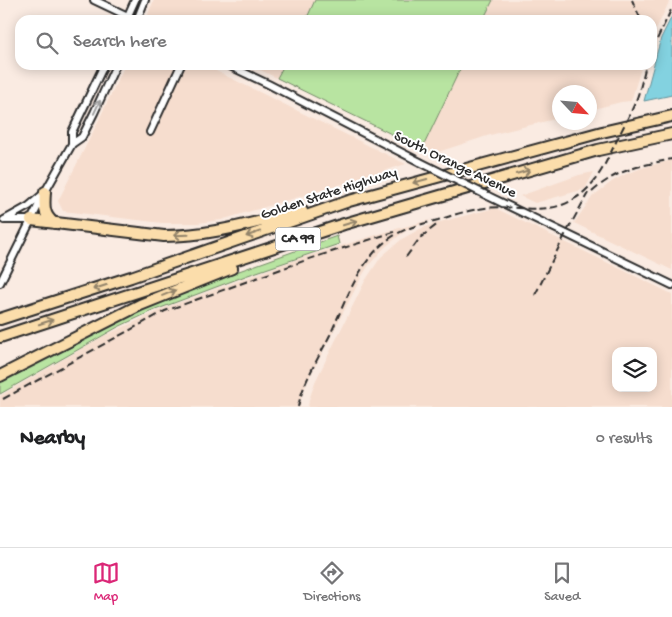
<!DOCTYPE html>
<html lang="en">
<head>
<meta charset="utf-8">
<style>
  :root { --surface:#fff; --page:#f6f6f6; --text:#202124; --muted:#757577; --line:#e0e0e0; --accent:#db2777 }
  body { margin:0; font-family:"Gochi Hand",sans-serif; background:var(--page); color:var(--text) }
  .controls { position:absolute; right:15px; bottom:15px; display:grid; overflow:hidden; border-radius:10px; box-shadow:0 2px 12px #0003 }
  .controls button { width:45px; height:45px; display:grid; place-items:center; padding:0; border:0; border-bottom:1px solid var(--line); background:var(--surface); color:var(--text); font:25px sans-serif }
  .compass { position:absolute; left:552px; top:85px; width:45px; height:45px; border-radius:50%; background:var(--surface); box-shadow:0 2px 12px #0003; rotate:116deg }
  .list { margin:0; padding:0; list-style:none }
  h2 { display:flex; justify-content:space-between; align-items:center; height:65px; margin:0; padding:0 20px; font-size:21px }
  h2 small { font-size:16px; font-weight:400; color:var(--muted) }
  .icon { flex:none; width:28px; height:28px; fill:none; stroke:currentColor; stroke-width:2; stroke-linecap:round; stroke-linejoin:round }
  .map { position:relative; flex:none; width:672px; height:407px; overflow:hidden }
  .search { position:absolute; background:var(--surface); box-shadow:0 2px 12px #0003; left:15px; right:15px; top:15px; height:55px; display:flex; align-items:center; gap:12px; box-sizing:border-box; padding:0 18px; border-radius:15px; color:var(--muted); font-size:19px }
  .sheet { height:140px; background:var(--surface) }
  nav { display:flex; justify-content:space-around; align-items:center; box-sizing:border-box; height:70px; border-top:1px solid var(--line); background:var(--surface); font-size:14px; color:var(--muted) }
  nav a { display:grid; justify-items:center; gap:2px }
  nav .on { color:var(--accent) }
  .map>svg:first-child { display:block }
  .built { fill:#f6ddce; fill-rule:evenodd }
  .green { fill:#b8e4a1; stroke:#728866 }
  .water { fill:#83d2e0; stroke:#608f98 }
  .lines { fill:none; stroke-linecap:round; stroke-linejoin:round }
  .minor-casing { stroke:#2b2b2b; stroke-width:10 }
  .highway-casing { stroke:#2b2b2b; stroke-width:14 }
  .minor { stroke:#fff; stroke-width:6 }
  .highway { stroke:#fbddab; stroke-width:10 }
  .rail { stroke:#2b2b2b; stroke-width:2; stroke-dasharray:8 4; stroke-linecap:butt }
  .minor-bridge-casing { stroke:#2b2b2b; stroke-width:10; stroke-linecap:butt }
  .minor-bridge { stroke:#fff; stroke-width:6 }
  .oneway { stroke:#a0a0a0 }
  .oneway2 { stroke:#93846b }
  .labels { text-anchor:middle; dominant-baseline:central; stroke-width:4; stroke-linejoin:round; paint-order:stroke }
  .shield { fill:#fff; stroke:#6b6b6b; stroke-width:1 }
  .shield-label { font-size:14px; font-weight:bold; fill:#2b2b2b }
  .street-label { font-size:15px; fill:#2b2b2b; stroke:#fff }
</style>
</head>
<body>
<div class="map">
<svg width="672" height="407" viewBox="0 0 672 407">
  <rect width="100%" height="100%" fill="#faebe2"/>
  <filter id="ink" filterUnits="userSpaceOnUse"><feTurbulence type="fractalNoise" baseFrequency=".02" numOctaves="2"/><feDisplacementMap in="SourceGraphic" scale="10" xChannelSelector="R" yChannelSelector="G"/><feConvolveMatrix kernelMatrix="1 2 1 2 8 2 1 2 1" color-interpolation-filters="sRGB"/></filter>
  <g filter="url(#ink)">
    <path class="built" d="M 154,0 L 315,0 L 306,20 L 154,20 L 149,17 L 148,14 Z
      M 493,0 L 670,0 L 652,38 L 652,20 L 483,20 Z
      M 125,65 L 204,65 L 406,164 L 349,182 L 221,220 L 198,223 L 162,223 L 63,211 L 58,201 L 93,132 Z
      M 250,65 L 284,65 L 277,78 Z
      M 462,65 L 642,65 L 631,101 L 621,102 L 590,110 L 590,92 L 560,92 L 559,118 L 490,135 L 432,154 L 422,149 Z
      M 672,160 L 672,270 L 574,223 L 593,196 L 613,181 L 626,174 L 642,168 Z
      M 594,172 L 585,189 L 535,203 L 520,196 L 579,175 Z
      M 495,208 L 672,294 L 672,407 L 308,407 L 309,400 L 315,382 L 365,281 L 381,257 L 402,239 L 420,229 L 436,223 ZM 616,351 L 653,351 L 653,388 L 616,388 Z
      M 433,219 L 410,228 L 400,235 L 384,248 L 369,265 L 362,276 L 308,380 L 301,397 L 300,407 L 0,407 L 0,396 L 104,336 L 167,307 L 298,259 L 389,231 Z"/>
    <path class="green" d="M 315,0 L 493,0 L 483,20 L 306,20 Z
      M 284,65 L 462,65 L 422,149 L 277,78 Z
      M 337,236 L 339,244 L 248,275 L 150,312 L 118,327 L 0,394 L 0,381 L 115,321 L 211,281 Z"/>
    <path class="water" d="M 672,16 L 672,95 L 644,101 L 661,38 Z"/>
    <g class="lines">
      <g class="minor-casing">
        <path id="minor" d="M 94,0 L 136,20
          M 126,20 L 135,0
          M 137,20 L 145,0
          M 228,65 L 268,84 L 420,162
          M 150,132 L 181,65
          M 72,144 L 72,132 L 104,65
          M 488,196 L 672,285
          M 4,220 L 29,206 L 42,195
          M 5,220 L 31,220
          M 0,283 L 45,192 L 72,144 L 82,137 L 94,113 L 116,65"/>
      </g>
      <g class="highway-casing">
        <path id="highway" d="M 45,192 C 44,205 43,215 54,223
          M 31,220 L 164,236 C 211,236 256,222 302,211
          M 0,319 L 131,277 L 349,201 L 602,132 L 672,116
          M 0,337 L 344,224 L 598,150 L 672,134
          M 0,376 L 140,305 L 232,268"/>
      </g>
      <use href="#minor" class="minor"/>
      <use href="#highway" class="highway"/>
      <path class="rail" d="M 632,0 L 641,20
        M 652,50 L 672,8
        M 592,192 C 617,169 640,166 672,159
        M 406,257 L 420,238 L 439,223
        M 535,295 L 566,233 L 588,193
        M 3,399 L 165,311 L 309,259 L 394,232
        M 298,407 C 303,382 319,357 330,335 C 346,300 361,255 395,235 C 408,227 423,224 438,220 C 453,215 469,210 485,208 C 516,204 546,217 574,199 C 596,186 605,164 616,142 C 623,127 631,113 637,98 C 641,87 643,76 646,65"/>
      <g class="minor-bridge-casing">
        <path id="minor-bridge" d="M 420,162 L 488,196"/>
      </g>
      <use href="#minor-bridge" class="minor-bridge"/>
    </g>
    <defs><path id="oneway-shaft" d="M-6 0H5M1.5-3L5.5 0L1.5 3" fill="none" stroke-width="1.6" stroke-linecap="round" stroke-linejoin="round" transform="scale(1.25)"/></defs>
    <use class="oneway" href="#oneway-shaft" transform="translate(97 107) rotate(-65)"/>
    <g class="oneway2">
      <use href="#oneway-shaft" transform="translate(523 172) rotate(-16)"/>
      <use href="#oneway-shaft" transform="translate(420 181) rotate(165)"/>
      <use href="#oneway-shaft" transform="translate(350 223) rotate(-17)"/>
      <use href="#oneway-shaft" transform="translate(253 234) rotate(161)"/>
      <use href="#oneway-shaft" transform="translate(181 235) rotate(178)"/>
      <use href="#oneway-shaft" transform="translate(100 287) rotate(162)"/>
      <use href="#oneway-shaft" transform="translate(169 293) rotate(-22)"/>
      <use href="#oneway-shaft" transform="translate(46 322) rotate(-18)"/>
    </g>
  </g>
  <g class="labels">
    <rect class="shield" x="275.5" y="227.5" width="45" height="23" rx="4"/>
    <g class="shield-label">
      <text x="298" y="239">CA 99</text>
    </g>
    <g class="street-label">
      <text transform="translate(455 165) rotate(26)">South Orange Avenue</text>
      <text transform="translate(329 194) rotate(-18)">Golden State Highway</text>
    </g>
  </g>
</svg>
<div class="controls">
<button><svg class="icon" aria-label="layers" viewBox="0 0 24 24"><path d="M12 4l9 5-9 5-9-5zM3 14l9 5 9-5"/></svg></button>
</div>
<svg class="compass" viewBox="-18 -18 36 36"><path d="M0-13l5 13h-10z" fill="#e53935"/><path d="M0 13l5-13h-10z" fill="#757577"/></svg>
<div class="search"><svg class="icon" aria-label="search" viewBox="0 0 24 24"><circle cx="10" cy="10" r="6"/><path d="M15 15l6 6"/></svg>Search here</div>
</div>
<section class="sheet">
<h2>Nearby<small>0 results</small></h2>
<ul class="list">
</ul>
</section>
<nav>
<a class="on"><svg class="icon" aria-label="map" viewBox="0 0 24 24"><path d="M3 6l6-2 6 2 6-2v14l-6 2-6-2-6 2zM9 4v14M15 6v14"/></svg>Map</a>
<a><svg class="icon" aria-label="directions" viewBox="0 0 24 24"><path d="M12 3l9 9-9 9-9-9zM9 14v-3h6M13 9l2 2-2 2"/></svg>Directions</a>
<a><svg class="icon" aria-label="saved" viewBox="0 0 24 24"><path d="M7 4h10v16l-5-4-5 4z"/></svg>Saved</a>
</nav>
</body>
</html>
